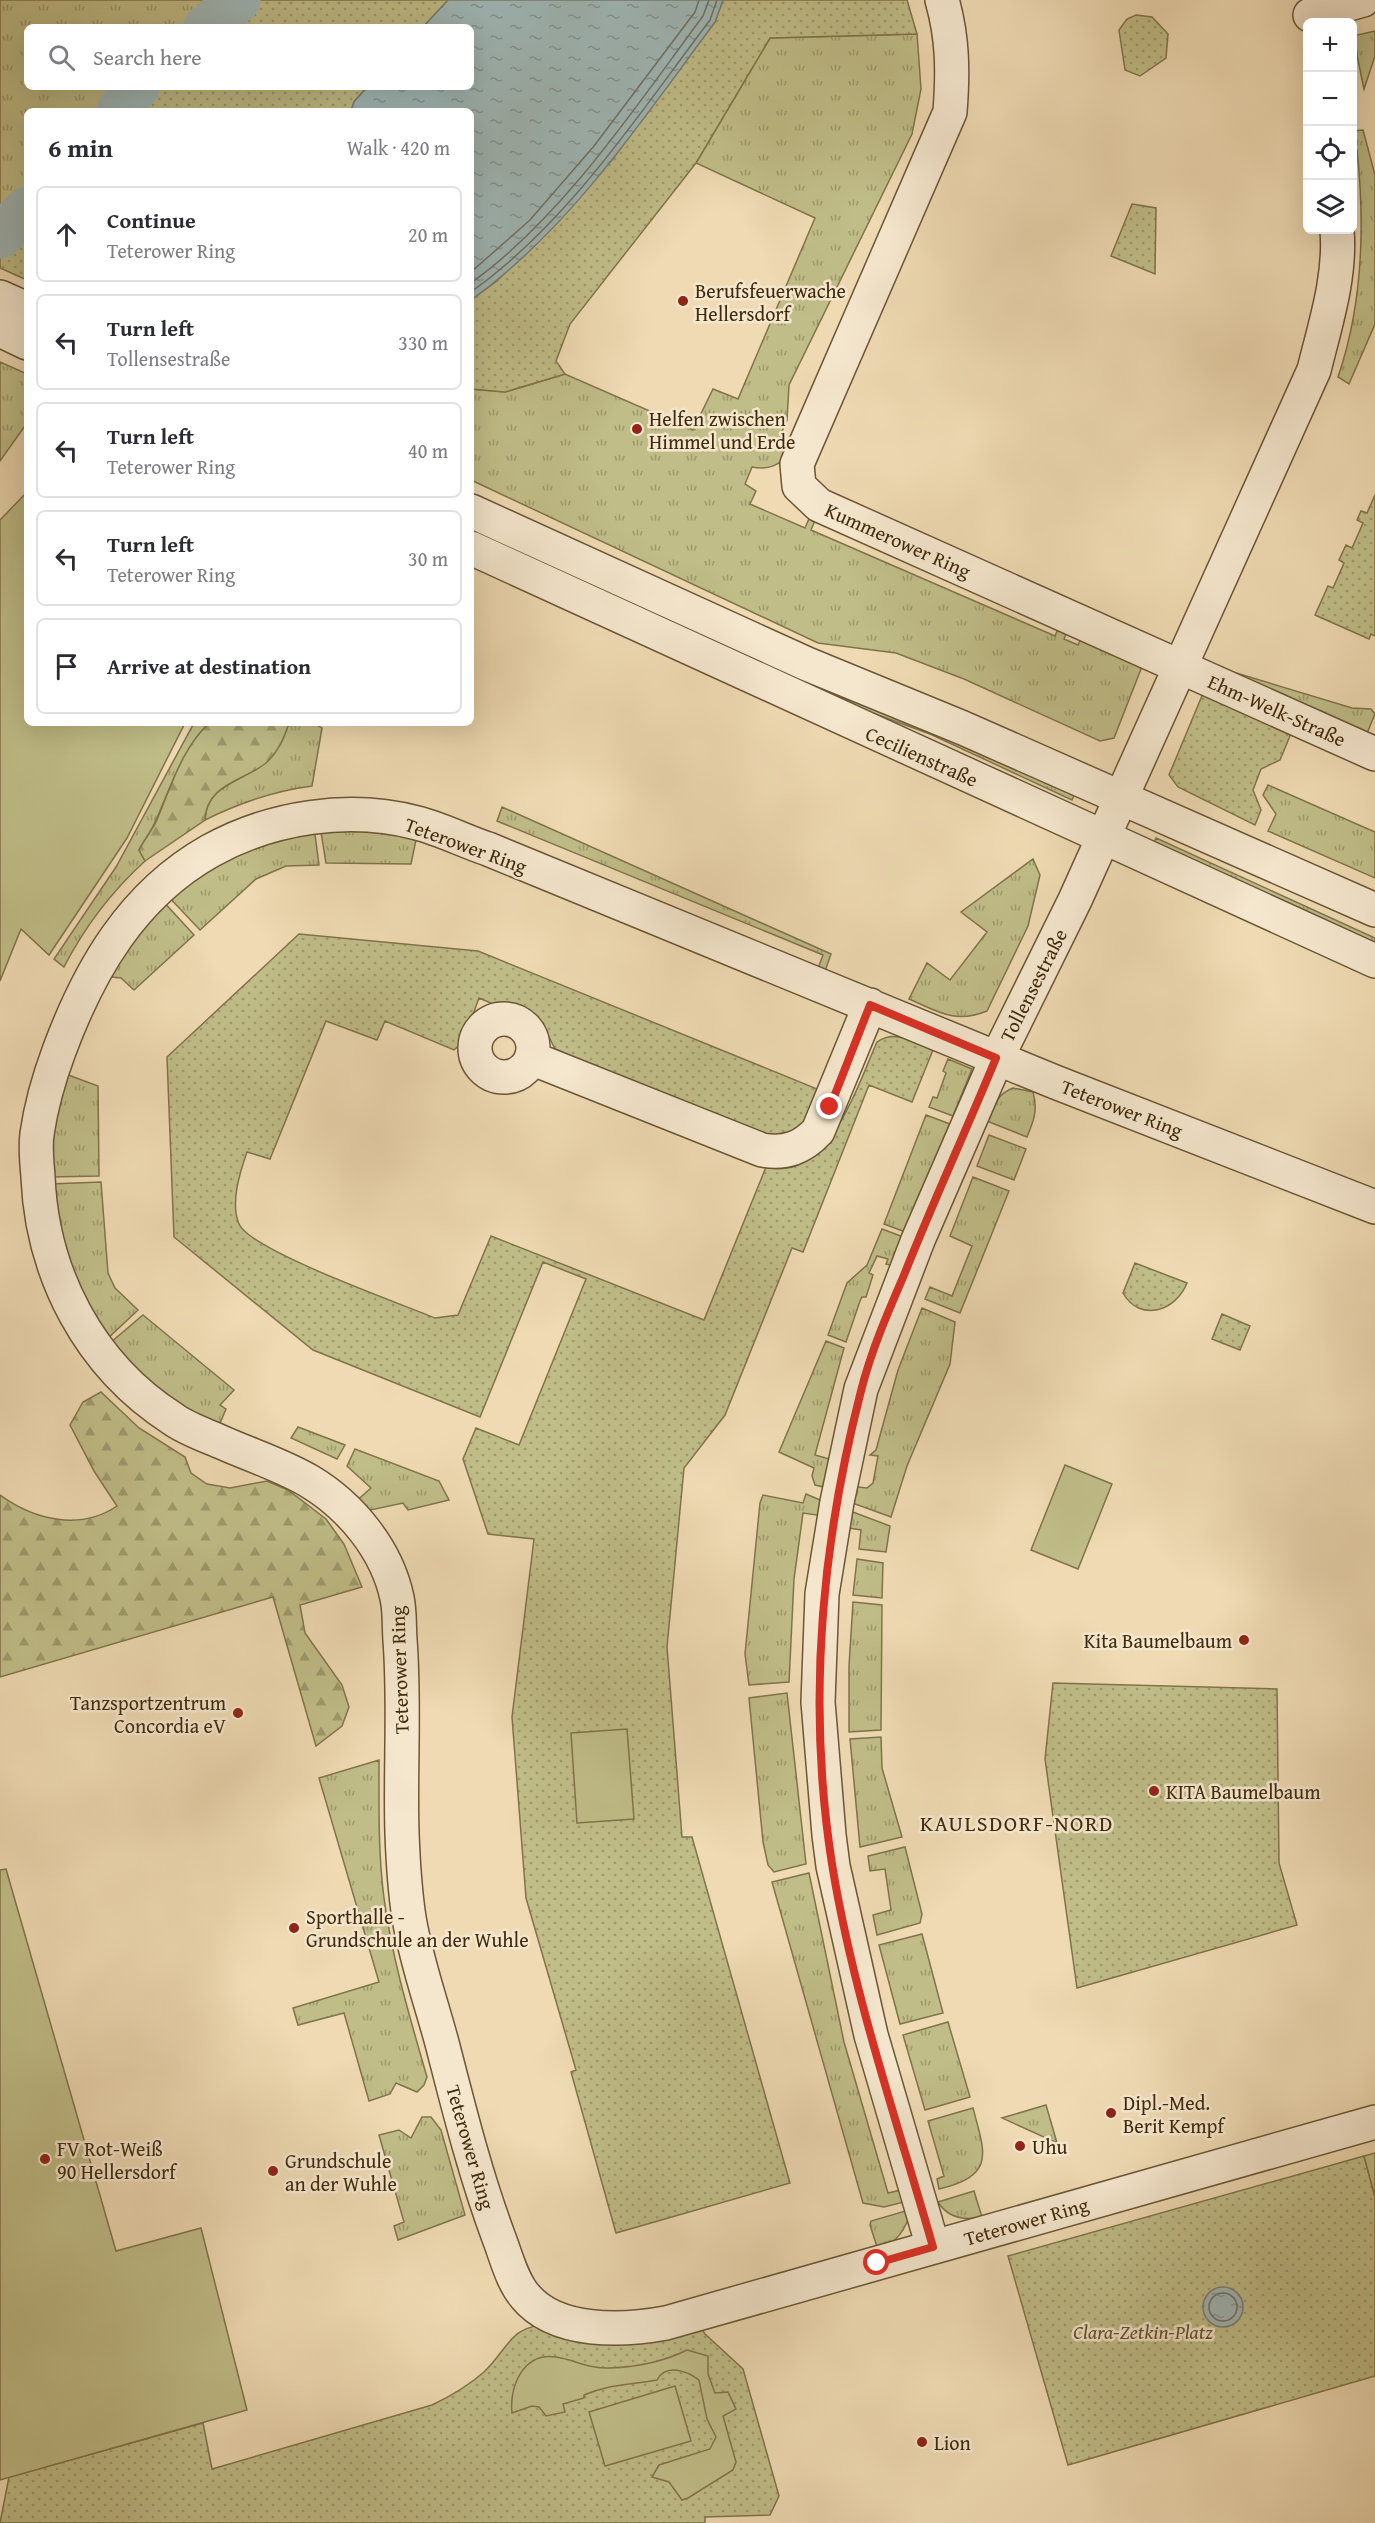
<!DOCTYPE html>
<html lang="en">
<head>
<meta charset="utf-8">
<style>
  :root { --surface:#fff; --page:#f2f2f3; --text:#2b2b33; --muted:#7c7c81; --line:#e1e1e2 }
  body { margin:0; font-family:"Gentium Book Plus",serif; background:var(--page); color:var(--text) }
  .controls { position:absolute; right:18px; top:18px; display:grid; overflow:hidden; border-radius:9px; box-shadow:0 6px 24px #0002 }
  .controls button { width:54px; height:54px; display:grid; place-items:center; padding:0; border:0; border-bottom:2px solid var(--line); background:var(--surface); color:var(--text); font:30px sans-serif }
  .stop { position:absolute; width:18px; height:18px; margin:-14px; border:4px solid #d93025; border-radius:50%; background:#fff }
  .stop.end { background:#d93025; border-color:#fff; box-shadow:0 2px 6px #0008 }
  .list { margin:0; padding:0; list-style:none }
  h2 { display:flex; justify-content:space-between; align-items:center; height:78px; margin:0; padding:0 24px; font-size:26px }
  h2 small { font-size:20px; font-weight:400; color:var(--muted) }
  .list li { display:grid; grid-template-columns:39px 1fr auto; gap:18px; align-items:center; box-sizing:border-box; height:96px; margin:0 12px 12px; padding:0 12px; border:2px solid var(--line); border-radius:9px }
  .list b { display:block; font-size:22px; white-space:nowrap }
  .list p { margin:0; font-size:20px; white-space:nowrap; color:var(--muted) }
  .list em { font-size:20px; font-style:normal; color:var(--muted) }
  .icon { flex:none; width:33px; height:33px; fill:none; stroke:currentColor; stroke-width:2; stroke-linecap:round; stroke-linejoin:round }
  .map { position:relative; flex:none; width:1375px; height:2523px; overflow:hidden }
  .search { position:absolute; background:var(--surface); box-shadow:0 6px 24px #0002; left:24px; top:24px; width:450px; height:66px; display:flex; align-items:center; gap:15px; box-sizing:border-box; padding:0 21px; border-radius:9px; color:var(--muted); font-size:22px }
  .panel { position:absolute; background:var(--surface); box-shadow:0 6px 24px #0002; left:24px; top:108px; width:450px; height:618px; border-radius:9px }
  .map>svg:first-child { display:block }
  .grass { fill:url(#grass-tufts); stroke:#80744a; stroke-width:1.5 }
  .forest { fill:url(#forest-firs); stroke:#80744a; stroke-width:1.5 }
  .park { fill:url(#park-dots); stroke:#80744a; stroke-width:1.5 }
  .garden { fill:#c0bd88; stroke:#80744a; stroke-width:1.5 }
  .water { fill:url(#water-ripples); stroke:#797f73; stroke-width:1.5 }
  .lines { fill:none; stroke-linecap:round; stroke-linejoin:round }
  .shore { stroke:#6f7162; stroke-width:1.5 }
  .river { stroke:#9fb8b8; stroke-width:45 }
  .minor-casing { stroke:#6b5635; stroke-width:36 }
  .minor { stroke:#f5e7ce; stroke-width:33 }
  .route { stroke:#d93025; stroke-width:8 }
  .poi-dot { fill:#8f2418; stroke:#f5e7ce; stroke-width:2 }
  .labels { text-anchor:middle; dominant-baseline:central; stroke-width:5; stroke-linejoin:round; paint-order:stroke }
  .poi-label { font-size:20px; fill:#3f2a0b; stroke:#f5e7ce; text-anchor:start }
  .street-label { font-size:20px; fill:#3f2a0b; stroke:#f5e7ce }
  .park-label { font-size:20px; font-style:italic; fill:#5f4f2a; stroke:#f5e7ce }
  .quarter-label { font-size:22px; letter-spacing:1.5px; fill:#3f2a0b; stroke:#f5e7ce }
</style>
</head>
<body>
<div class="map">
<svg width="1375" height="2523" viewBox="0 0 1375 2523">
  <defs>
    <pattern id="grass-tufts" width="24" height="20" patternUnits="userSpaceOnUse" patternTransform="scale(1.5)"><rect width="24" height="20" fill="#c0bd88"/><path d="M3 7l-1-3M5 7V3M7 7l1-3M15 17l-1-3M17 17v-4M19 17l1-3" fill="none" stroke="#9d9a6d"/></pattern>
    <pattern id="forest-firs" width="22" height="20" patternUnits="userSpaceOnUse" patternTransform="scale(1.5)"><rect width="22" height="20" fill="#c0bd88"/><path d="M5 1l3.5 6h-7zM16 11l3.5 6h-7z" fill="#9d9a6d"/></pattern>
    <pattern id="park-dots" width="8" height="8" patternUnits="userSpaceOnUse" patternTransform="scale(1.5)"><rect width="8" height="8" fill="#c0bd88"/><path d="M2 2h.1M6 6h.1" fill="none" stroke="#9d9a6d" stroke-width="1.8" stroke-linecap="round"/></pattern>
    <pattern id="water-ripples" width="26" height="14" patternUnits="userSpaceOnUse" patternTransform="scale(1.5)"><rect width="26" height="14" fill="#9fb8b8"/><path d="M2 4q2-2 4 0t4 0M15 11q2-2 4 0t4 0" fill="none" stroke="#839694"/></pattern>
  </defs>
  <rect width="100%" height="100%" fill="#efdab3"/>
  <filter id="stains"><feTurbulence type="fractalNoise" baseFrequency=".00333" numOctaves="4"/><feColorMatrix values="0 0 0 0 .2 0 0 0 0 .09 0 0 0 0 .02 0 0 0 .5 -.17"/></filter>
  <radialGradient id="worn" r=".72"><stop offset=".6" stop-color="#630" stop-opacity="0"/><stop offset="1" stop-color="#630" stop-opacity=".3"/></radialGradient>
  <path class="grass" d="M 0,0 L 251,0 L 219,27 L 27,27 L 27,87 L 151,87 L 131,111 L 27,111 L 27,227 L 0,256 Z
    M 1375,31 L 1375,56 L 1364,89 L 1353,36 Z
    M 917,34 L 921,89 L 912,134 L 789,385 L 787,420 L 776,446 L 789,452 C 780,466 769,470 752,467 L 745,484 L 756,491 L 750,504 L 805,528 L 811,514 L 817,516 L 811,530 L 1055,636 L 1061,622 L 1069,626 L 1064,639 L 1078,645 L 1084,632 L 1136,662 L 1141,669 L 1114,738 L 1100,741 L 964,679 L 896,653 L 818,643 L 471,480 L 471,389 L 505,392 L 565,374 L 693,430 L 713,389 L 738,399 L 815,218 L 696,163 L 770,38 Z
    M 1363,130 L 1375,175 L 1375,324 L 1349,384 L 1338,377 C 1363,304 1365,225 1357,150 L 1353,150 L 1353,131 Z
    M 0,362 L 27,374 L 27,423 L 0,461 Z
    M 645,607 L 1076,791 L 1072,800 L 930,734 L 823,695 L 647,613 Z
    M 1233,672 L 1352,708 L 1371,709 L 1375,714 L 1365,738 L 1221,673 Z
    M 194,723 L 209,723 C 181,751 171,787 155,822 C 151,832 144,840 139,850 L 145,861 C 110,893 85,926 64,967 L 54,959 L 116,867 Z
    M 289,723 L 314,723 L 322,728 L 312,786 C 274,791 239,803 205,820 C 206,789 234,783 256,769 C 268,761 284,737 289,723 Z
    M 1268,785 L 1375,832 L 1375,878 L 1268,831 L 1276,814 L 1263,795 Z
    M 502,807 L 831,954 L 824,974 L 817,971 L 823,955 L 497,821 Z
    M 320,826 L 417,835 L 411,864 L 326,863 Z
    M 314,827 L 319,865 L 286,866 L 256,879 L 200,930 L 166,894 L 199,869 Z
    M 1156,838 L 1375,938 L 1375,949 L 1152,847 Z
    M 1033,859 L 1040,875 L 1028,926 L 987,1011 C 955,1024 939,1012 909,999 L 927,963 L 950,980 L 987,932 L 961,912 Z
    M 161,899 L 194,935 L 134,990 L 121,978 L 111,977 L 106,973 Z
    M 948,1059 L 972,1069 L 953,1116 L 929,1107 L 933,1097 L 937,1098 L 946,1073 L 943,1071 Z
    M 63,1073 L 98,1086 L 99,1176 L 49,1177 L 49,1146 Z
    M 1013,1088 L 1033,1092 C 1038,1110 1034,1120 1027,1137 L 987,1121 C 994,1106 997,1094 1013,1088 Z
    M 926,1115 L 950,1124 L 908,1233 L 884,1224 Z
    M 989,1135 L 1026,1149 L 1014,1180 L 977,1166 Z
    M 973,1177 L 1009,1191 L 960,1313 L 925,1299 L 930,1287 L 952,1296 L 972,1246 L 950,1236 Z
    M 101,1182 L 108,1273 L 115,1288 L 138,1310 L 107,1339 L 77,1293 L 50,1184 Z
    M 882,1229 L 906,1238 L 894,1266 L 886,1264 L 888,1259 L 877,1256 L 869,1273 L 873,1275 L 866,1297 L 862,1297 L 860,1301 L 846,1342 L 828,1335 L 847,1283 L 867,1265 Z
    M 922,1308 L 955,1322 L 950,1364 L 907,1466 L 891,1517 L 847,1501 L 850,1486 L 867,1488 L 873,1483 L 878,1456 L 870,1455 L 876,1450 L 898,1370 Z
    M 143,1315 L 234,1390 L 220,1405 L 226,1409 L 218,1428 L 173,1405 L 110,1343 Z
    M 826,1341 L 844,1348 L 815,1455 L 833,1460 L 828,1488 L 815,1485 L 812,1476 L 814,1468 L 779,1452 Z
    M 298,1427 L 345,1445 L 337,1459 L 291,1438 Z
    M 355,1449 L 439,1481 L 449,1500 L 408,1510 L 403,1503 L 361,1512 L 354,1503 L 371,1488 L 347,1466 Z
    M 806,1494 L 827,1503 L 824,1516 L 803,1513 L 794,1579 L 789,1682 L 749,1685 L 745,1654 L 760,1503 L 763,1495 L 803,1503 Z
    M 845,1509 L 890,1526 L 886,1552 L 859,1549 L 861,1530 L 842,1527 Z
    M 857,1559 L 883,1563 L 882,1598 L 853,1595 Z
    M 853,1602 L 882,1605 L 881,1730 L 849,1732 L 849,1666 Z
    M 787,1693 L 806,1864 L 774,1872 L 768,1865 L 763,1842 L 749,1698 Z
    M 881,1737 L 882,1768 L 902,1837 L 860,1847 L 850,1739 Z
    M 379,1760 C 379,1806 378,1852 384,1898 C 392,1959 410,2018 427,2077 L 424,2085 L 417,2092 L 396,2083 L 390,2094 L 369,2101 L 344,2013 L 298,2025 L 293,2008 L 379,1982 L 319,1778 Z
    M 905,1847 L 922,1914 L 920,1923 L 877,1935 L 873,1915 L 891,1910 L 885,1869 L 870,1871 L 868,1856 Z
    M 809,1873 L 844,2042 L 888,2193 L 901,2190 L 904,2202 L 884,2207 L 863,2203 L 772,1882 Z
    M 922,1934 L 943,2013 L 900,2024 L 879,1945 Z
    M 948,2022 L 970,2097 L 925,2110 L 903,2035 Z
    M 1046,2105 L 1057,2143 L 1002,2118 Z
    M 973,2108 C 985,2154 996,2175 939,2189 L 937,2179 L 944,2176 L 928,2121 Z
    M 422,2117 L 431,2117 L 441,2130 L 465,2215 L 398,2240 L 394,2226 L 404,2222 L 379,2135 L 399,2130 L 411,2138 Z
    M 974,2191 L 982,2217 C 963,2221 948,2218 938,2202 Z
    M 912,2209 C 905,2230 898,2242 878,2250 L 870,2225 L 871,2221 Z"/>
  <path class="forest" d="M 209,723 L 289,723 C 285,736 277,753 266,763 C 244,781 206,784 205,820 L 145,861 L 139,850 C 144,840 151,832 156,822 C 171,787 181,750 209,723 Z
    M 101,1392 L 139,1428 L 185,1457 L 191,1473 L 207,1484 L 230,1488 L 267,1481 L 288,1490 L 326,1519 L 344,1544 L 362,1587 L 300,1605 L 305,1633 L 342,1685 L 349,1707 L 342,1726 L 316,1746 L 273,1597 L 0,1677 L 0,1495 C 35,1520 80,1531 117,1506 L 94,1471 L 70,1425 L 83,1402 Z"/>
  <path class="park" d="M 251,0 L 448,0 L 423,27 L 219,27 Z
    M 723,0 L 907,0 L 917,34 L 770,38 L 696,163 L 570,324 L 556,361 L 565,374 L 505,392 L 471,389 L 471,300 L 497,281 L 612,160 L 715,22 Z
    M 1136,15 L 1152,17 L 1168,34 L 1166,58 L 1140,76 L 1125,70 L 1119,30 L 1127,19 Z
    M 151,87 L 367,87 L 354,102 L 351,111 L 131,111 Z
    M 1132,204 L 1156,208 L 1155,274 L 1111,256 Z
    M 27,227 L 27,280 L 0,268 L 0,256 Z
    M 1375,495 L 1375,636 L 1371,634 L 1369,639 L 1315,615 L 1328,586 L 1333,588 L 1344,563 L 1339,560 L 1346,545 L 1352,548 L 1363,523 L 1357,520 L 1361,511 L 1367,513 Z
    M 1204,691 L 1288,728 L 1290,736 L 1280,760 L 1261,769 L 1253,790 L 1261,810 L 1255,825 L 1178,787 L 1169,775 Z
    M 299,934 L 478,951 L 827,1093 L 806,1129 L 771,1143 L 555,1049 L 543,1025 L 479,998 L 463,1042 L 454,1050 L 385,1021 L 377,1040 L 326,1021 L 270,1159 L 247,1152 C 240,1172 230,1203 239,1224 C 251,1251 402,1304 435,1318 L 458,1315 L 491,1236 L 704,1320 L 766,1167 C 828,1183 858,1084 877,1042 C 895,1029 913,1042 933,1050 L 912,1102 L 869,1085 L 803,1252 L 792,1248 L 725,1415 L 684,1468 L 667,1647 L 682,1837 L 692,1837 L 790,2183 L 616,2233 L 571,2072 L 576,2070 L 526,1898 L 512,1717 L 534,1539 L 488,1534 L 463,1459 L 476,1428 L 519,1445 L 586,1279 L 543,1262 L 480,1417 L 313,1350 L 174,1237 L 167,1057 Z
    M 1135,1263 L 1187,1283 C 1176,1311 1140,1323 1123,1293 Z
    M 1222,1314 L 1250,1326 L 1240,1350 L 1212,1339 Z
    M 1053,1683 L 1277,1689 L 1279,1863 L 1297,1925 L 1077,1988 L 1045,1759 Z
    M 1364,2156 L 1375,2197 L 1375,2376 L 1068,2465 L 1008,2256 Z
    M 550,2324 L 700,2326 L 705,2334 L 743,2369 L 779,2496 L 770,2515 L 705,2517 L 705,2523 L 0,2523 L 9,2477 L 203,2423 L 212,2469 L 432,2405 C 451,2396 468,2386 484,2372 C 510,2347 509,2326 550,2324 Z"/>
  <path class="garden" d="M 27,492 L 27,723 L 185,723 L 127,838 L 49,955 L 21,929 L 0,981 L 0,520 Z
    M 1065,1465 L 1112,1484 L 1078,1569 L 1031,1550 Z
    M 627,1729 L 634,1819 L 577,1823 L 571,1733 Z
    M 6,1869 L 116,2251 L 201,2228 L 247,2410 L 0,2480 L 0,1870 Z
    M 1375,2153 L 1375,2197 L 1364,2156 Z
    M 687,2350 L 708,2356 L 708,2374 L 715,2393 L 728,2392 L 736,2409 L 723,2416 L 736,2462 L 733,2470 L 688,2498 L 682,2500 L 669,2482 L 652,2477 L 659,2465 L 710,2449 L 716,2437 L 707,2419 L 699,2380 C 687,2371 666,2363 657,2380 C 630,2385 609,2384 584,2395 L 584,2398 L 563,2404 L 565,2412 L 546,2416 L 539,2407 L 532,2406 L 512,2413 C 509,2387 523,2352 556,2357 C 575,2360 589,2369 610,2368 C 636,2367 663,2362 687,2350 Z
    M 675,2386 L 691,2441 L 605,2466 L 589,2412 Z"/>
  <path class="water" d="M 448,0 L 723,0 L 715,22 C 642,120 571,228 471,300 L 471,111 L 351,111 L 354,102 L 367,87 L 471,87 L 471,27 L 423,27 Z
    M1203 2307a20 20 0 1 1 40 0a20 20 0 1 1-40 0Z"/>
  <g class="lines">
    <path class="shore" d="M 471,272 L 530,220 L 594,146 L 695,12 L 699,0
      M 471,283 C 563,217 636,106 703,16 L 709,0
      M 471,292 C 569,222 638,115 710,20 L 717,0
      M1209 2307a14 14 0 1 1 28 0a14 14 0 1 1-28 0Z"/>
    <path class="river" d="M 206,27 L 238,0
      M 119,111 L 137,87
      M 0,236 L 27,209"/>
    <g class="minor-casing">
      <path id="minor" d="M 942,0 C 953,38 953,73 950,112 L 797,464 L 799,486 L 819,505 L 1375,754
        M 1310,15 L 1363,0
        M 0,297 L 27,309
        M 0,330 L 27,343
        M 471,511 L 807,664 L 963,728 L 1375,910
        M 471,548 L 1375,961
        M475 1048a29 29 0 1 1 58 0a29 29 0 1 1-58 0Z
        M 531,1058 L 762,1150 C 786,1154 802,1148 818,1131 L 870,1005
        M 1375,1207 L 1055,1082 L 488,849 C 464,841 441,829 417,823 C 349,805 271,817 210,851 C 132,895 89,970 59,1051 C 49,1078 41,1106 37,1134 C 35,1148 37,1163 38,1177 C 42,1274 89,1365 173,1419 C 187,1429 205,1435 221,1442 C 250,1455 282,1465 309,1481 C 351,1506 387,1550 397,1598 C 400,1611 399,1627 400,1640 C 405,1705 400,1769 402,1833 C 403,1861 405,1891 409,1918 C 416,1960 431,2002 442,2043 C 459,2109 475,2174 499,2238 C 506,2256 512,2281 525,2296 C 556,2334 623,2331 666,2323 L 1375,2122
        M 933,2247 L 871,2035 L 833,1866 L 829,1835 L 818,1702 L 822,1594 L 837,1502 L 861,1389 L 918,1240 L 997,1058 L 1075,900 L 1314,370 C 1325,325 1341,277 1337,230"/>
    </g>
    <use href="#minor" class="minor"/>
  </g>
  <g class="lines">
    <path class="route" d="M 830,1107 L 870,1005 L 996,1058 C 966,1131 933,1202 904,1275 C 888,1312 871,1351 861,1391 C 821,1546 807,1705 832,1864 C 853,1994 897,2121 933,2247 L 877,2263"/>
  </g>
  <g class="poi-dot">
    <circle cx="683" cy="301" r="6"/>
    <circle cx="637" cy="429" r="6"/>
    <circle cx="1244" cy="1640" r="6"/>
    <circle cx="238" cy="1713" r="6"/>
    <circle cx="1154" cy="1791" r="6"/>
    <circle cx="294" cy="1928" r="6"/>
    <circle cx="1111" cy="2113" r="6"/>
    <circle cx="1020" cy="2146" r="6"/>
    <circle cx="45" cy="2159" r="6"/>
    <circle cx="273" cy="2171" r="6"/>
    <circle cx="922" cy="2442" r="6"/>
  </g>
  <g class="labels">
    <g class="poi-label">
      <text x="695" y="290">Berufsfeuerwache<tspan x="695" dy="23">Hellersdorf</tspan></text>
      <text x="649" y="418">Helfen zwischen<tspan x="649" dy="23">Himmel und Erde</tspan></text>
      <text x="1232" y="1640" text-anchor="end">Kita Baumelbaum</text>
      <text x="226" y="1702" text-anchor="end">Tanzsportzentrum<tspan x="226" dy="23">Concordia eV</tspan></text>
      <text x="1166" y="1791">KITA Baumelbaum</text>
      <text x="306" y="1916">Sporthalle -<tspan x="306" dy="23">Grundschule an der Wuhle</tspan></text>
      <text x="1123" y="2102">Dipl.-Med.<tspan x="1123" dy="23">Berit Kempf</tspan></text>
      <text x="1032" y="2146">Uhu</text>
      <text x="57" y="2148">FV Rot-Weiß<tspan x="57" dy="23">90 Hellersdorf</tspan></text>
      <text x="285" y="2160">Grundschule<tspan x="285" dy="23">an der Wuhle</tspan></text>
      <text x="934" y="2442">Lion</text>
    </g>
    <g class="street-label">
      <text transform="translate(898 540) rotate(24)">Kummerower Ring</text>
      <text transform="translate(1277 710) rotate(24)">Ehm-Welk-Straße</text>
      <text transform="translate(922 756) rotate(24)">Cecilienstraße</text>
      <text transform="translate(466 845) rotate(20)">Teterower Ring</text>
      <text transform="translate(1033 985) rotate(-63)">Tollensestraße</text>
      <text transform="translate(1122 1108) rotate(21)">Teterower Ring</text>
      <text transform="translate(399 1670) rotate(-92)">Teterower Ring</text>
      <text transform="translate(471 2147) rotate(74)">Teterower Ring</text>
      <text transform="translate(1026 2221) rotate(-16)">Teterower Ring</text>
    </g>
    <g class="park-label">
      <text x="1143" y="2331">Clara-Zetkin-Platz</text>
    </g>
    <g class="quarter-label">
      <text x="1017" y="1823">KAULSDORF-NORD</text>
    </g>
  </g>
  <rect width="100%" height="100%" filter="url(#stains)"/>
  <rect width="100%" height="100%" fill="url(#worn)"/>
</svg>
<div class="controls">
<button>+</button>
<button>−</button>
<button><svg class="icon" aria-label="locate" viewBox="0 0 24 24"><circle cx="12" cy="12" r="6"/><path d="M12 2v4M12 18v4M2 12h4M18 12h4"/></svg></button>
<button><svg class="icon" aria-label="layers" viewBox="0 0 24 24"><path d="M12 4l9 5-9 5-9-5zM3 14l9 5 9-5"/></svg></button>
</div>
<div class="stop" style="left:877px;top:2263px"></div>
<div class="stop end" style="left:830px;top:1107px"></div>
<div class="search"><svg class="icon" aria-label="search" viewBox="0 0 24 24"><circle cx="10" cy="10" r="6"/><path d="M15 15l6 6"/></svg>Search here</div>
<section class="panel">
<h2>6 min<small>Walk · 420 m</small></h2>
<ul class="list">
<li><svg class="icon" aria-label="ahead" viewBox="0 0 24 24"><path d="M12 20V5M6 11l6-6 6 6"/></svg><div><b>Continue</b><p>Teterower Ring</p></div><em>20 m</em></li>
<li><svg class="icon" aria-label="left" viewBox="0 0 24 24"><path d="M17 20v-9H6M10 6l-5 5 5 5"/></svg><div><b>Turn left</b><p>Tollensestraße</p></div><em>330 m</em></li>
<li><svg class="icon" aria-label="left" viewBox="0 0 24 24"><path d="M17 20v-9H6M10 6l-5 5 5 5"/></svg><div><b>Turn left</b><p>Teterower Ring</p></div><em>40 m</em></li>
<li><svg class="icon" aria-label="left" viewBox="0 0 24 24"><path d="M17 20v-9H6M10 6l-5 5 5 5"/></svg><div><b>Turn left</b><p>Teterower Ring</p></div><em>30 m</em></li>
<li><svg class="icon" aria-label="arrive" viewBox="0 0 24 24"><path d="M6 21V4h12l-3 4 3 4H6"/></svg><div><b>Arrive at destination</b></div></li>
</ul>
</section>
</div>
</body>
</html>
